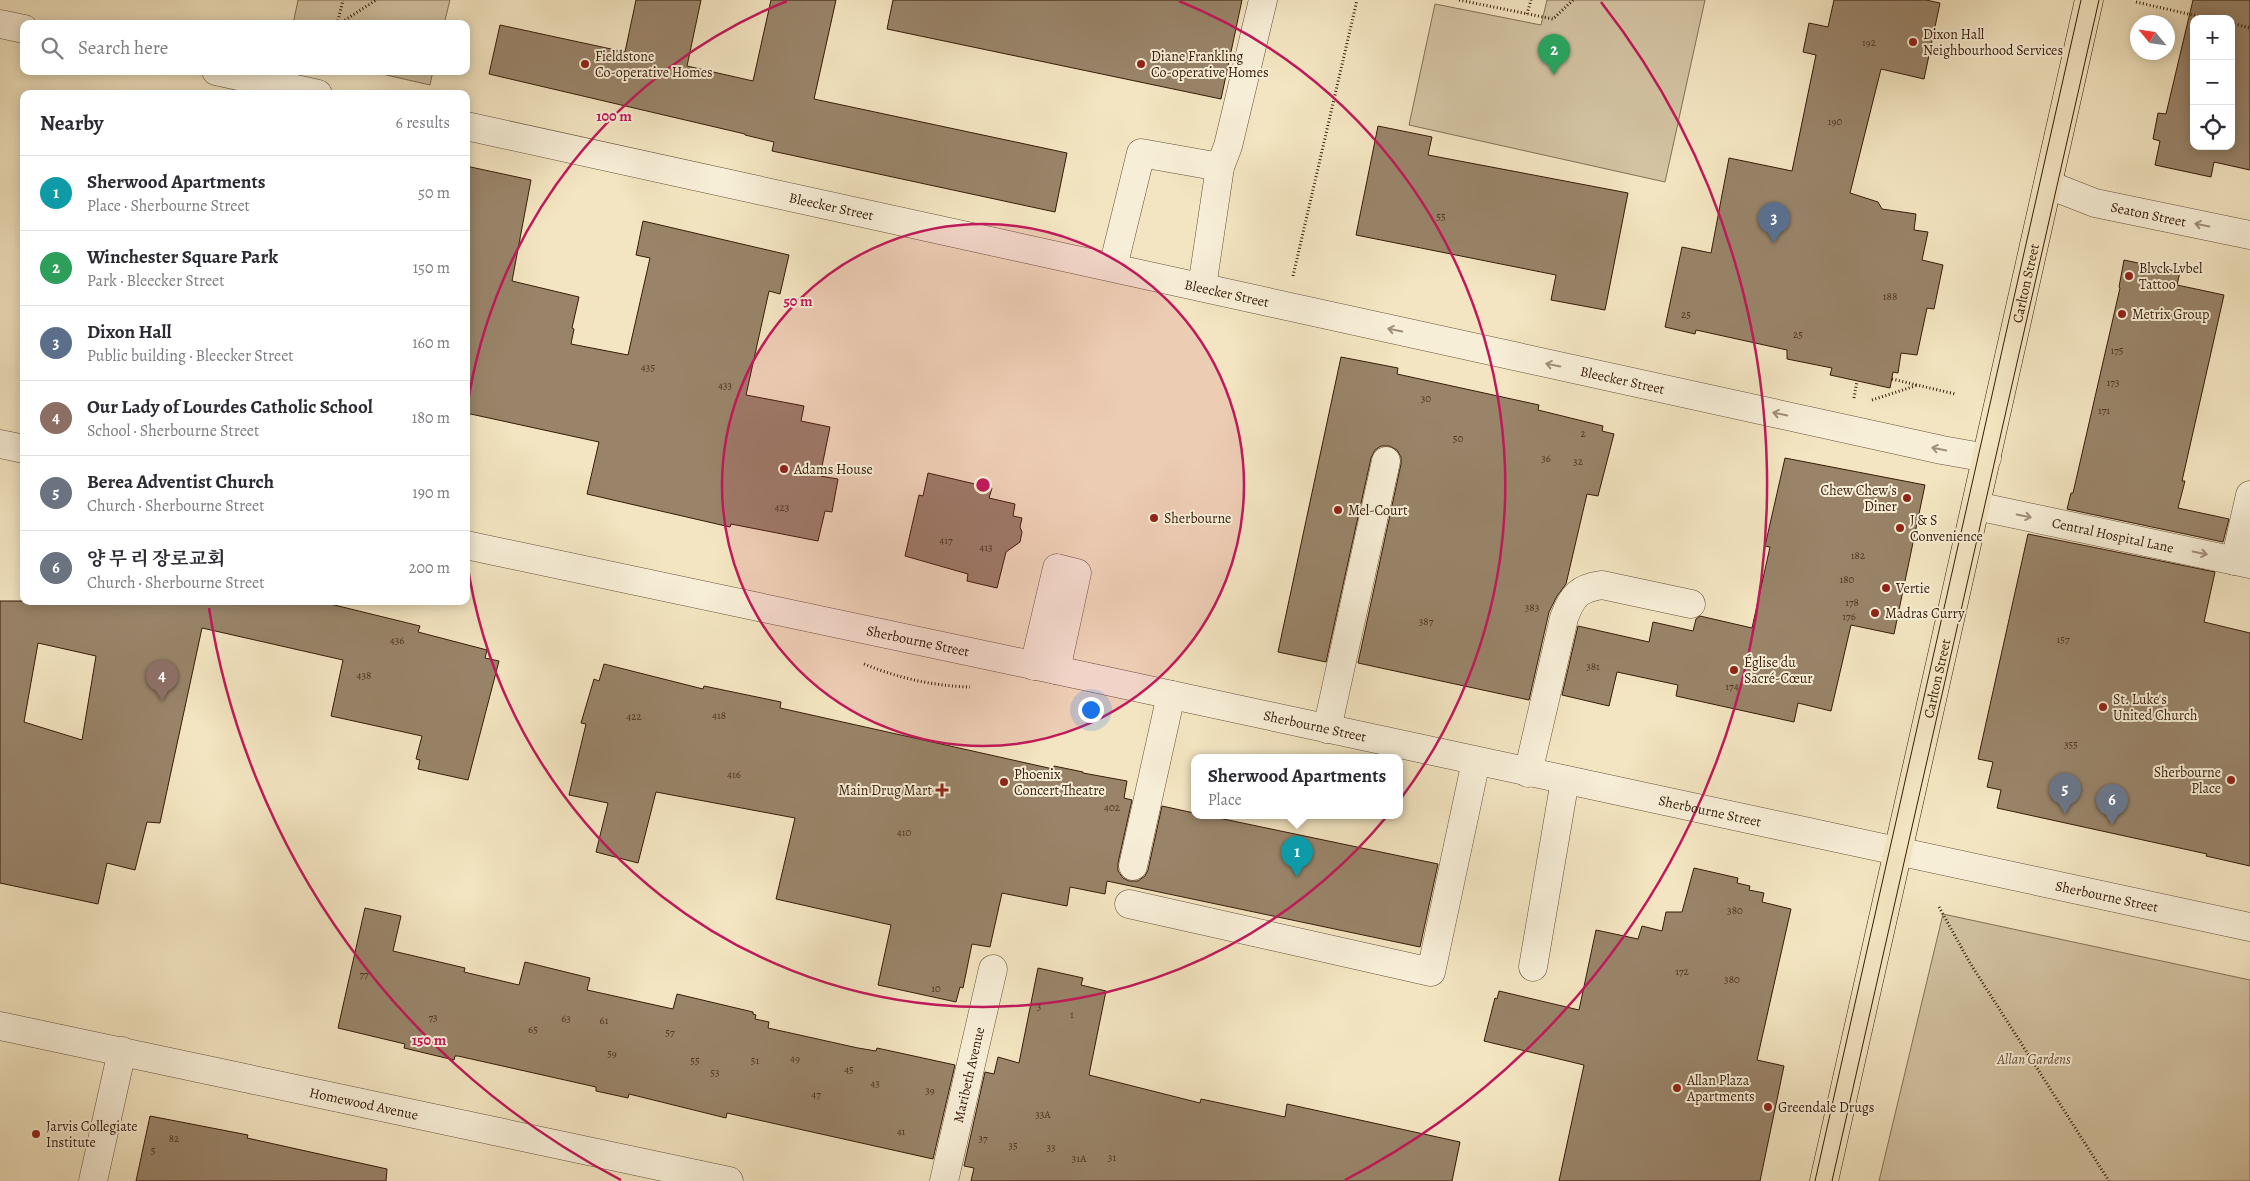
<!DOCTYPE html>
<html lang="en">
<head>
<meta charset="utf-8">
<style>
  :root { --surface:#fff; --page:#f7f7f7; --text:#2b2b33; --muted:#7c7c81; --line:#e1e1e2; --accent:#d93025 }
  body { margin:0; font-family:Alegreya,"Noto Serif KR",serif; background:var(--page); color:var(--text) }
  .controls { position:absolute; right:15px; top:15px; display:grid; overflow:hidden; border-radius:10px; box-shadow:0 2px 12px #0003 }
  .controls button { width:45px; height:45px; display:grid; place-items:center; padding:0; border:0; border-bottom:1px solid var(--line); background:var(--surface); color:var(--text); font:25px sans-serif }
  .compass { position:absolute; left:2130px; top:15px; width:45px; height:45px; border-radius:50%; background:var(--surface); box-shadow:0 2px 12px #0003; rotate:299deg }
  .you { position:absolute; left:1090px; top:709px; width:18px; height:18px; margin:-12px; border:4px solid #fff; border-radius:50%; background:#1a73e8; box-shadow:0 0 0 8px #1a73e833 }
  .badge { display:grid; place-items:center; width:32px; height:32px; border-radius:50%; background:var(--accent); color:#fff; font-size:16px; font-weight:700 }
  .pin { position:absolute; translate:-50% -41px; filter:drop-shadow(0 1px 2px #0008) }
  .pin::after { content:''; position:absolute; top:26px; width:18px; height:15px; background:inherit; clip-path:polygon(0 0,100% 0,50% 100%) }
  .popup { position:absolute; left:1191px; top:754px; width:212px; height:65px; box-sizing:border-box; display:grid; place-content:center; border-radius:10px; background:var(--surface); filter:drop-shadow(0 1px 4px #0005); font-size:16px; white-space:nowrap; color:var(--muted) }
  .popup b { font-size:19px; color:var(--text) }
  .popup::after { content:''; position:absolute; left:50%; top:100%; margin-left:-10px; border:10px solid transparent; border-top-color:var(--surface) }
  .list { margin:0; padding:0; list-style:none }
  h2 { display:flex; justify-content:space-between; align-items:center; height:65px; margin:0; padding:0 20px; font-size:21px }
  h2 small { font-size:16px; font-weight:400; color:var(--muted) }
  .list li { display:grid; grid-template-columns:32px 1fr auto; gap:15px; align-items:center; box-sizing:border-box; height:75px; padding:0 20px; border-top:1px solid var(--line) }
  .list b { display:block; font-size:19px; white-space:nowrap }
  .list p { margin:0; font-size:16px; white-space:nowrap; color:var(--muted) }
  .list em { font-size:16px; font-style:normal; color:var(--muted) }
  .icon { flex:none; width:28px; height:28px; fill:none; stroke:currentColor; stroke-width:2; stroke-linecap:round; stroke-linejoin:round }
  .map { position:relative; flex:none; width:2250px; height:1181px; overflow:hidden }
  .search { position:absolute; background:var(--surface); box-shadow:0 2px 12px #0003; left:20px; top:20px; width:450px; height:55px; display:flex; align-items:center; gap:12px; box-sizing:border-box; padding:0 18px; border-radius:10px; color:var(--muted); font-size:19px }
  .panel { position:absolute; background:var(--surface); box-shadow:0 2px 12px #0003; left:20px; top:90px; width:450px; height:515px; border-radius:10px }
  .map>svg:first-child { display:block }
  .green { fill:#d3c3a2; stroke:#856f56 }
  .building { fill:#998469; stroke:#371b09; fill-rule:evenodd }
  .lines { fill:none; stroke-linecap:round; stroke-linejoin:round }
  .minor-casing { stroke:#664e37; stroke-width:29 }
  .major-casing { stroke:#371b09; stroke-width:29 }
  .path { stroke:#371b09; stroke-width:3; stroke-dasharray:1 2.5; stroke-linecap:butt }
  .minor { stroke:#f7eed7; stroke-width:28 }
  .major { stroke:#f3e5c1; stroke-width:28 }
  .tram { stroke:#371b09; stroke-width:1 }
  .oneway { stroke:#a18f7a }
  .ring { fill:none; stroke:#c2185b; stroke-width:2.5 }
  .poi-dot { fill:#8f2418; stroke:#f7eed7; stroke-width:2 }
  .labels { text-anchor:middle; dominant-baseline:central; stroke-width:4; stroke-linejoin:round; paint-order:stroke }
  .number-label { font-size:11px; fill:#503521 }
  .poi-label { font-size:14px; fill:#371b09; stroke:#f7eed7; text-anchor:start }
  .street-label { font-size:14px; fill:#371b09; stroke:#f7eed7 }
  .park-label { font-size:14px; font-style:italic; fill:#664d37; stroke:#f7eed7 }
  .centre { fill:#c2185b; stroke:#f7eed7; stroke-width:2.5 }
  .ring-label { font-size:15px; text-anchor:middle; font-weight:bold; fill:#c2185b; stroke:#f7eed7; stroke-width:4; stroke-linejoin:round; paint-order:stroke }
</style>
</head>
<body>
<div class="map">
<svg width="2250" height="1181" viewBox="0 0 2250 1181">
  <rect width="100%" height="100%" fill="#f3e5c1"/>
  <filter id="stains"><feTurbulence type="fractalNoise" baseFrequency=".004" numOctaves="4"/><feColorMatrix values="0 0 0 0 .2 0 0 0 0 .09 0 0 0 0 .02 0 0 0 .5 -.17"/></filter>
  <radialGradient id="worn" r=".72"><stop offset=".6" stop-color="#630" stop-opacity="0"/><stop offset="1" stop-color="#630" stop-opacity=".3"/></radialGradient>
  <path class="green" d="M 298,0 L 450,0 L 444,24 L 293,24 Z
    M 1547,0 L 1705,0 L 1665,182 L 1409,125 L 1435,4 L 1541,25 Z
    M 369,71 L 433,71 L 430,85 Z
    M 1943,914 L 2250,980 L 2250,1181 L 1879,1181 Z"/>
  <path class="building" d="M 636,0 L 701,0 L 687,66 L 753,81 L 771,0 L 836,0 L 814,99 L 1067,153 L 1055,212 L 772,151 L 774,142 L 745,135 L 745,134 L 489,74 L 500,25 L 625,52 Z
    M 893,0 L 1242,0 L 1221,99 L 887,29 Z
    M 1834,0 L 1926,0 L 1940,3 L 1924,79 L 1881,69 L 1850,193 L 1878,202 L 1882,209 L 1916,214 L 1914,230 L 1928,232 L 1922,260 L 1943,265 L 1934,309 L 1927,308 L 1917,355 L 1901,353 L 1898,373 L 1893,372 L 1890,388 L 1830,375 L 1832,368 L 1787,359 L 1787,350 L 1696,330 L 1695,334 L 1665,327 L 1682,247 L 1711,253 L 1729,158 L 1792,171 L 1816,55 L 1803,52 L 1809,23 L 1828,27 Z
    M 2193,0 L 2250,0 L 2250,170 L 2214,162 L 2211,177 L 2155,165 L 2160,141 L 2153,139 L 2158,113 L 2166,114 ZM 2194,19 L 2231,19 L 2231,146 L 2194,146 Z
    M 1378,126 L 1432,137 L 1428,155 L 1628,193 L 1605,310 L 1551,300 L 1556,275 L 1356,235 Z
    M 466,166 L 531,180 L 512,281 L 579,297 L 572,328 L 574,329 L 571,344 L 628,355 L 650,258 L 636,255 L 643,221 L 789,255 L 780,294 L 769,291 L 746,395 L 804,406 L 801,421 L 830,427 L 820,476 L 838,479 L 832,512 L 825,511 L 818,541 L 731,524 L 730,527 L 587,494 L 599,442 L 466,413 Z
    M 2124,260 L 2180,272 L 2177,285 L 2224,295 L 2182,481 L 2185,481 L 2178,508 L 2229,519 L 2223,542 L 2067,509 L 2071,493 L 2073,493 L 2120,288 L 2119,287 Z
    M 1341,357 L 1398,368 L 1397,374 L 1539,405 L 1538,410 L 1603,426 L 1602,431 L 1614,434 L 1598,496 L 1587,494 L 1566,584 L 1557,596 L 1549,612 L 1529,700 L 1358,663 L 1401,464 L 1401,457 L 1397,450 L 1389,446 L 1381,446 L 1375,450 L 1371,458 L 1326,662 L 1278,652 Z
    M 1785,458 L 1925,485 L 1894,634 L 1851,625 L 1831,711 L 1798,703 L 1794,722 L 1676,696 L 1678,685 L 1617,672 L 1609,706 L 1562,695 L 1578,626 L 1649,642 L 1653,622 L 1693,631 L 1696,619 L 1700,616 L 1752,628 L 1770,547 L 1765,546 Z
    M 928,473 L 992,488 L 989,498 L 1015,504 L 1013,516 L 1022,518 L 1020,527 L 1022,532 L 1020,542 L 1006,552 L 997,588 L 967,581 L 968,574 L 905,556 L 919,495 L 923,496 Z
    M 2028,534 L 2215,572 L 2204,622 L 2250,633 L 2250,866 L 2206,856 L 2207,854 L 1997,808 L 2001,790 L 1987,787 L 1993,762 L 1978,759 Z
    M 0,601 L 318,601 L 420,626 L 418,632 L 487,650 L 485,658 L 499,661 L 468,780 L 418,769 L 420,760 L 416,759 L 422,736 L 331,716 L 343,660 L 202,628 L 160,823 L 147,822 L 135,870 L 107,863 L 98,904 L 0,883 ZM 38,643 L 96,656 L 82,740 L 24,722 Z
    M 604,664 L 703,689 L 704,686 L 781,702 L 780,708 L 1053,769 L 1054,766 L 1083,772 L 1083,773 L 1127,781 L 1124,798 L 1132,800 L 1118,863 L 1118,871 L 1123,878 L 1129,881 L 1138,881 L 1145,876 L 1148,870 L 1162,806 L 1194,813 L 1194,816 L 1209,816 L 1438,864 L 1420,947 L 1107,881 L 1105,894 L 1070,887 L 1067,906 L 1002,893 L 990,947 L 972,944 L 963,988 L 960,987 L 956,1002 L 878,985 L 891,925 L 776,899 L 795,818 L 656,792 L 638,863 L 596,852 L 608,803 L 569,795 L 586,724 L 581,723 L 594,679 L 599,681 Z
    M 1694,868 L 1738,878 L 1737,883 L 1750,886 L 1749,890 L 1764,893 L 1762,902 L 1791,909 L 1757,1060 L 1784,1066 L 1760,1181 L 1559,1181 L 1584,1065 L 1484,1041 L 1495,998 L 1497,999 L 1499,991 L 1579,1010 L 1596,930 L 1638,939 L 1642,926 L 1662,931 L 1666,912 L 1682,912 Z
    M 365,908 L 401,916 L 393,951 L 465,968 L 464,972 L 519,985 L 525,962 L 590,978 L 587,990 L 673,1009 L 677,994 L 753,1012 L 753,1014 L 756,1015 L 755,1019 L 769,1022 L 768,1028 L 858,1048 L 876,1051 L 877,1048 L 955,1065 L 933,1159 L 727,1113 L 726,1118 L 629,1094 L 628,1098 L 596,1091 L 596,1087 L 458,1056 L 455,1056 L 454,1060 L 404,1048 L 405,1044 L 338,1028 Z
    M 1038,968 L 1083,978 L 1081,985 L 1106,991 L 1089,1075 L 1200,1103 L 1201,1099 L 1285,1117 L 1287,1104 L 1460,1142 L 1452,1181 L 971,1181 L 974,1168 L 964,1166 L 985,1072 L 994,1074 L 998,1057 L 1019,1063 Z
    M 150,1116 L 248,1135 L 247,1138 L 387,1169 L 386,1181 L 136,1181 Z"/>
  <g class="lines">
    <g class="minor-casing">
      <g id="minor">
        <path d="M 0,24 L 24,29"/>
        <path d="M 216,71 L 318,94"/>
        <path id="s1" d="M 466,126 L 1942,450 L 1987,458"/>
        <path d="M 1220,167 L 1228,146 L 1263,0"/>
        <path id="s2" d="M 2049,185 L 2095,203 L 2250,235"/>
        <path d="M 1113,267 L 1141,153 L 1220,167 L 1202,287"/>
        <path d="M 0,444 L 24,449"/>
        <path id="s3" d="M 1976,506 L 2250,564"/>
        <path id="s4" d="M 466,545 L 1056,670 L 2250,927"/>
        <path d="M 2235,561 L 2250,495"/>
        <path d="M 1034,666 L 1057,568 L 1077,573 L 1056,670"/>
        <path d="M 1327,729 L 1386,461"/>
        <path d="M 1528,773 L 1564,618 C 1572,596 1579,588 1602,585 L 1691,604"/>
        <path d="M 1133,866 L 1171,695"/>
        <path d="M 1129,904 L 1431,972 L 1476,761"/>
        <path d="M 1533,967 L 1565,780"/>
        <path id="s5" d="M 0,1026 L 729,1181"/>
        <path d="M 93,1181 L 122,1051"/>
        <path id="s6" d="M 944,1181 L 993,969"/>
      </g>
    </g>
    <g class="major-casing">
      <g id="major">
        <path id="s7" d="M 1824,1181 L 2089,0"/>
      </g>
    </g>
    <path class="path" d="M 1459,0 L 1553,19 L 1573,0
      M 2136,2 L 2210,19
      M 1527,14 L 1531,0
      M 2231,23 L 2250,28
      M 337,24 L 343,0
      M 339,24 L 376,0
      M 1293,276 L 1357,0
      M 1892,379 L 1955,394
      M 1854,398 L 1857,381
      M 1872,400 L 1918,385
      M 864,664 C 898,678 933,686 970,687
      M 1939,907 L 1970,963 L 2109,1181"/>
    <use href="#minor" class="minor"/>
    <use href="#major" class="major"/>
    <path class="tram" d="M 1815,1181 L 2081,0
      M 1832,1181 L 2099,0"/>
  </g>
  <defs><path id="oneway-shaft" d="M-6 0H5M1.5-3L5.5 0L1.5 3" fill="none" stroke-width="1.6" stroke-linecap="round" stroke-linejoin="round" transform="scale(1.25)"/></defs>
  <g class="oneway">
    <use href="#oneway-shaft" transform="translate(2202 225) rotate(-168)"/>
    <use href="#oneway-shaft" transform="translate(1395 330) rotate(-168)"/>
    <use href="#oneway-shaft" transform="translate(1553 365) rotate(-168)"/>
    <use href="#oneway-shaft" transform="translate(1780 414) rotate(-168)"/>
    <use href="#oneway-shaft" transform="translate(1939 449) rotate(-169)"/>
    <use href="#oneway-shaft" transform="translate(2024 516) rotate(12)"/>
    <use href="#oneway-shaft" transform="translate(2200 553) rotate(12)"/>
  </g>
  <circle cx="983" cy="485" r="261" fill="#c2185b" fill-opacity=".12"/>
  <g class="ring">
    <circle cx="983" cy="485" r="261"/>
    <path d="M467 408A522 522 0 0 1 787 1M1179 1A522 522 0 1 1 467 562"/>
    <path d="M621 1180A784 784 0 0 1 209 608M1601 2A784 784 0 0 1 1345 1180"/>
  </g>
  <g class="poi-dot">
    <circle cx="1913" cy="42" r="5"/>
    <circle cx="585" cy="64" r="5"/>
    <circle cx="1141" cy="64" r="5"/>
    <circle cx="2129" cy="276" r="5"/>
    <circle cx="2122" cy="314" r="5"/>
    <circle cx="784" cy="469" r="5"/>
    <circle cx="1907" cy="498" r="5"/>
    <circle cx="1338" cy="510" r="5"/>
    <circle cx="1154" cy="518" r="5"/>
    <circle cx="1900" cy="528" r="5"/>
    <circle cx="1886" cy="588" r="5"/>
    <circle cx="1875" cy="613" r="5"/>
    <circle cx="1734" cy="670" r="5"/>
    <circle cx="2103" cy="707" r="5"/>
    <circle cx="2231" cy="780" r="5"/>
    <circle cx="1004" cy="782" r="5"/>
    <path d="M939.5 782.5h5v5h5v5h-5v5h-5v-5h-5v-5h5z"/>
    <circle cx="1677" cy="1088" r="5"/>
    <circle cx="1768" cy="1107" r="5"/>
    <circle cx="36" cy="1134" r="5"/>
  </g>
  <g class="labels">
    <g class="number-label">
      <text x="1869" y="42">192</text>
      <text x="1835" y="121">190</text>
      <text x="1441" y="216">55</text>
      <text x="1890" y="296">188</text>
      <text x="1686" y="314">25</text>
      <text x="1798" y="334">25</text>
      <text x="2117" y="350">175</text>
      <text x="648" y="367">435</text>
      <text x="2113" y="382">173</text>
      <text x="725" y="385">433</text>
      <text x="1426" y="398">30</text>
      <text x="2104" y="410">171</text>
      <text x="1583" y="433">2</text>
      <text x="1458" y="438">50</text>
      <text x="1546" y="458">36</text>
      <text x="1578" y="461">32</text>
      <text x="782" y="507">423</text>
      <text x="946" y="540">417</text>
      <text x="986" y="547">413</text>
      <text x="1858" y="555">182</text>
      <text x="1847" y="579">180</text>
      <text x="1852" y="602">178</text>
      <text x="1532" y="607">383</text>
      <text x="1849" y="616">176</text>
      <text x="1426" y="621">387</text>
      <text x="2063" y="639">157</text>
      <text x="397" y="640">436</text>
      <text x="1593" y="666">381</text>
      <text x="364" y="675">438</text>
      <text x="1732" y="686">174</text>
      <text x="719" y="715">418</text>
      <text x="634" y="716">422</text>
      <text x="2071" y="744">355</text>
      <text x="734" y="774">416</text>
      <text x="1112" y="807">402</text>
      <text x="904" y="832">410</text>
      <text x="1735" y="910">380</text>
      <text x="1682" y="971">172</text>
      <text x="364" y="974">77</text>
      <text x="1732" y="979">380</text>
      <text x="936" y="988">10</text>
      <text x="1039" y="1006">3</text>
      <text x="1072" y="1014">1</text>
      <text x="433" y="1017">73</text>
      <text x="566" y="1018">63</text>
      <text x="604" y="1020">61</text>
      <text x="533" y="1029">65</text>
      <text x="670" y="1032">57</text>
      <text x="612" y="1053">59</text>
      <text x="795" y="1058">49</text>
      <text x="695" y="1060">55</text>
      <text x="755" y="1060">51</text>
      <text x="849" y="1069">45</text>
      <text x="715" y="1072">53</text>
      <text x="875" y="1083">43</text>
      <text x="930" y="1090">39</text>
      <text x="816" y="1094">47</text>
      <text x="1043" y="1114">33A</text>
      <text x="901" y="1131">41</text>
      <text x="174" y="1138">82</text>
      <text x="983" y="1138">37</text>
      <text x="1013" y="1145">35</text>
      <text x="1051" y="1147">33</text>
      <text x="153" y="1150">5</text>
      <text x="1112" y="1157">31</text>
      <text x="1079" y="1158">31A</text>
    </g>
    <g class="poi-label">
      <text x="1923" y="34">Dixon Hall<tspan x="1923" dy="16">Neighbourhood Services</tspan></text>
      <text x="595" y="56">Fieldstone<tspan x="595" dy="16">Co-operative Homes</tspan></text>
      <text x="1151" y="56">Diane Frankling<tspan x="1151" dy="16">Co-operative Homes</tspan></text>
      <text x="2139" y="268">Blvck Lvbel<tspan x="2139" dy="16">Tattoo</tspan></text>
      <text x="2132" y="314">Metrix Group</text>
      <text x="794" y="469">Adams House</text>
      <text x="1897" y="490" text-anchor="end">Chew Chew's<tspan x="1897" dy="16">Diner</tspan></text>
      <text x="1348" y="510">Mel-Court</text>
      <text x="1164" y="518">Sherbourne</text>
      <text x="1910" y="520">J &amp; S<tspan x="1910" dy="16">Convenience</tspan></text>
      <text x="1896" y="588">Vertie</text>
      <text x="1885" y="613">Madras Curry</text>
      <text x="1744" y="662">Église du<tspan x="1744" dy="16">Sacré-Cœur</tspan></text>
      <text x="2113" y="699">St. Luke's<tspan x="2113" dy="16">United Church</tspan></text>
      <text x="2221" y="772" text-anchor="end">Sherbourne<tspan x="2221" dy="16">Place</tspan></text>
      <text x="1014" y="774">Phoenix<tspan x="1014" dy="16">Concert Theatre</tspan></text>
      <text x="932" y="790" text-anchor="end">Main Drug Mart</text>
      <text x="1687" y="1080">Allan Plaza<tspan x="1687" dy="16">Apartments</tspan></text>
      <text x="1778" y="1107">Greendale Drugs</text>
      <text x="46" y="1126">Jarvis Collegiate<tspan x="46" dy="16">Institute</tspan></text>
    </g>
    <g class="street-label">
      <text stroke="none"><textPath href="#s1" startOffset="374">Bleecker Street</textPath></text>
      <text stroke="none"><textPath href="#s2" startOffset="104">Seaton Street</textPath></text>
      <text stroke="none"><textPath href="#s7" startOffset="920">Carlton Street</textPath></text>
      <text stroke="none"><textPath href="#s1" startOffset="779">Bleecker Street</textPath></text>
      <text stroke="none"><textPath href="#s1" startOffset="1184">Bleecker Street</textPath></text>
      <text stroke="none"><textPath href="#s3" startOffset="140">Central Hospital Lane</textPath></text>
      <text stroke="none"><textPath href="#s4" startOffset="462">Sherbourne Street</textPath></text>
      <text stroke="none"><textPath href="#s7" startOffset="515">Carlton Street</textPath></text>
      <text stroke="none"><textPath href="#s4" startOffset="868">Sherbourne Street</textPath></text>
      <text stroke="none"><textPath href="#s4" startOffset="1272">Sherbourne Street</textPath></text>
      <text stroke="none"><textPath href="#s4" startOffset="1678">Sherbourne Street</textPath></text>
      <text stroke="none"><textPath href="#s6" startOffset="109">Maribeth Avenue</textPath></text>
      <text stroke="none"><textPath href="#s5" startOffset="372">Homewood Avenue</textPath></text>
    </g>
    <g class="park-label">
      <text x="2034" y="1059">Allan Gardens</text>
    </g>
  </g>
  <circle cx="983" cy="485" r="8" class="centre"/>
  <g class="ring-label">
    <text x="614" y="121">100 m</text>
    <text x="798" y="306">50 m</text>
    <text x="429" y="1045">150 m</text>
  </g>
  <rect width="100%" height="100%" filter="url(#stains)"/>
  <rect width="100%" height="100%" fill="url(#worn)"/>
</svg>
<div class="controls">
<button>+</button>
<button>−</button>
<button><svg class="icon" aria-label="locate" viewBox="0 0 24 24"><circle cx="12" cy="12" r="6"/><path d="M12 2v4M12 18v4M2 12h4M18 12h4"/></svg></button>
</div>
<svg class="compass" viewBox="-18 -18 36 36"><path d="M0-13l5 13h-10z" fill="#e53935"/><path d="M0 13l5-13h-10z" fill="#7c7c81"/></svg>
<div class="you"></div>
<div class="pin badge" style="left:1297px;top:877px;background:#0f9aa8">1</div>
<div class="popup"><b>Sherwood Apartments</b>Place</div>
<div class="pin badge" style="left:1554px;top:75px;background:#2e9e5b">2</div>
<div class="pin badge" style="left:1774px;top:243px;background:#5c6f8a">3</div>
<div class="pin badge" style="left:162px;top:701px;background:#8d6e63">4</div>
<div class="pin badge" style="left:2065px;top:814px;background:#6b7280">5</div>
<div class="pin badge" style="left:2112px;top:825px;background:#6b7280">6</div>
<div class="search"><svg class="icon" aria-label="search" viewBox="0 0 24 24"><circle cx="10" cy="10" r="6"/><path d="M15 15l6 6"/></svg>Search here</div>
<section class="panel">
<h2>Nearby<small>6 results</small></h2>
<ul class="list">
<li><span class="badge" style="background:#0f9aa8">1</span><div><b>Sherwood Apartments</b><p>Place · Sherbourne Street</p></div><em>50 m</em></li>
<li><span class="badge" style="background:#2e9e5b">2</span><div><b>Winchester Square Park</b><p>Park · Bleecker Street</p></div><em>150 m</em></li>
<li><span class="badge" style="background:#5c6f8a">3</span><div><b>Dixon Hall</b><p>Public building · Bleecker Street</p></div><em>160 m</em></li>
<li><span class="badge" style="background:#8d6e63">4</span><div><b>Our Lady of Lourdes Catholic School</b><p>School · Sherbourne Street</p></div><em>180 m</em></li>
<li><span class="badge" style="background:#6b7280">5</span><div><b>Berea Adventist Church</b><p>Church · Sherbourne Street</p></div><em>190 m</em></li>
<li><span class="badge" style="background:#6b7280">6</span><div><b>양 무 리 장로교회</b><p>Church · Sherbourne Street</p></div><em>200 m</em></li>
</ul>
</section>
</div>
</body>
</html>
